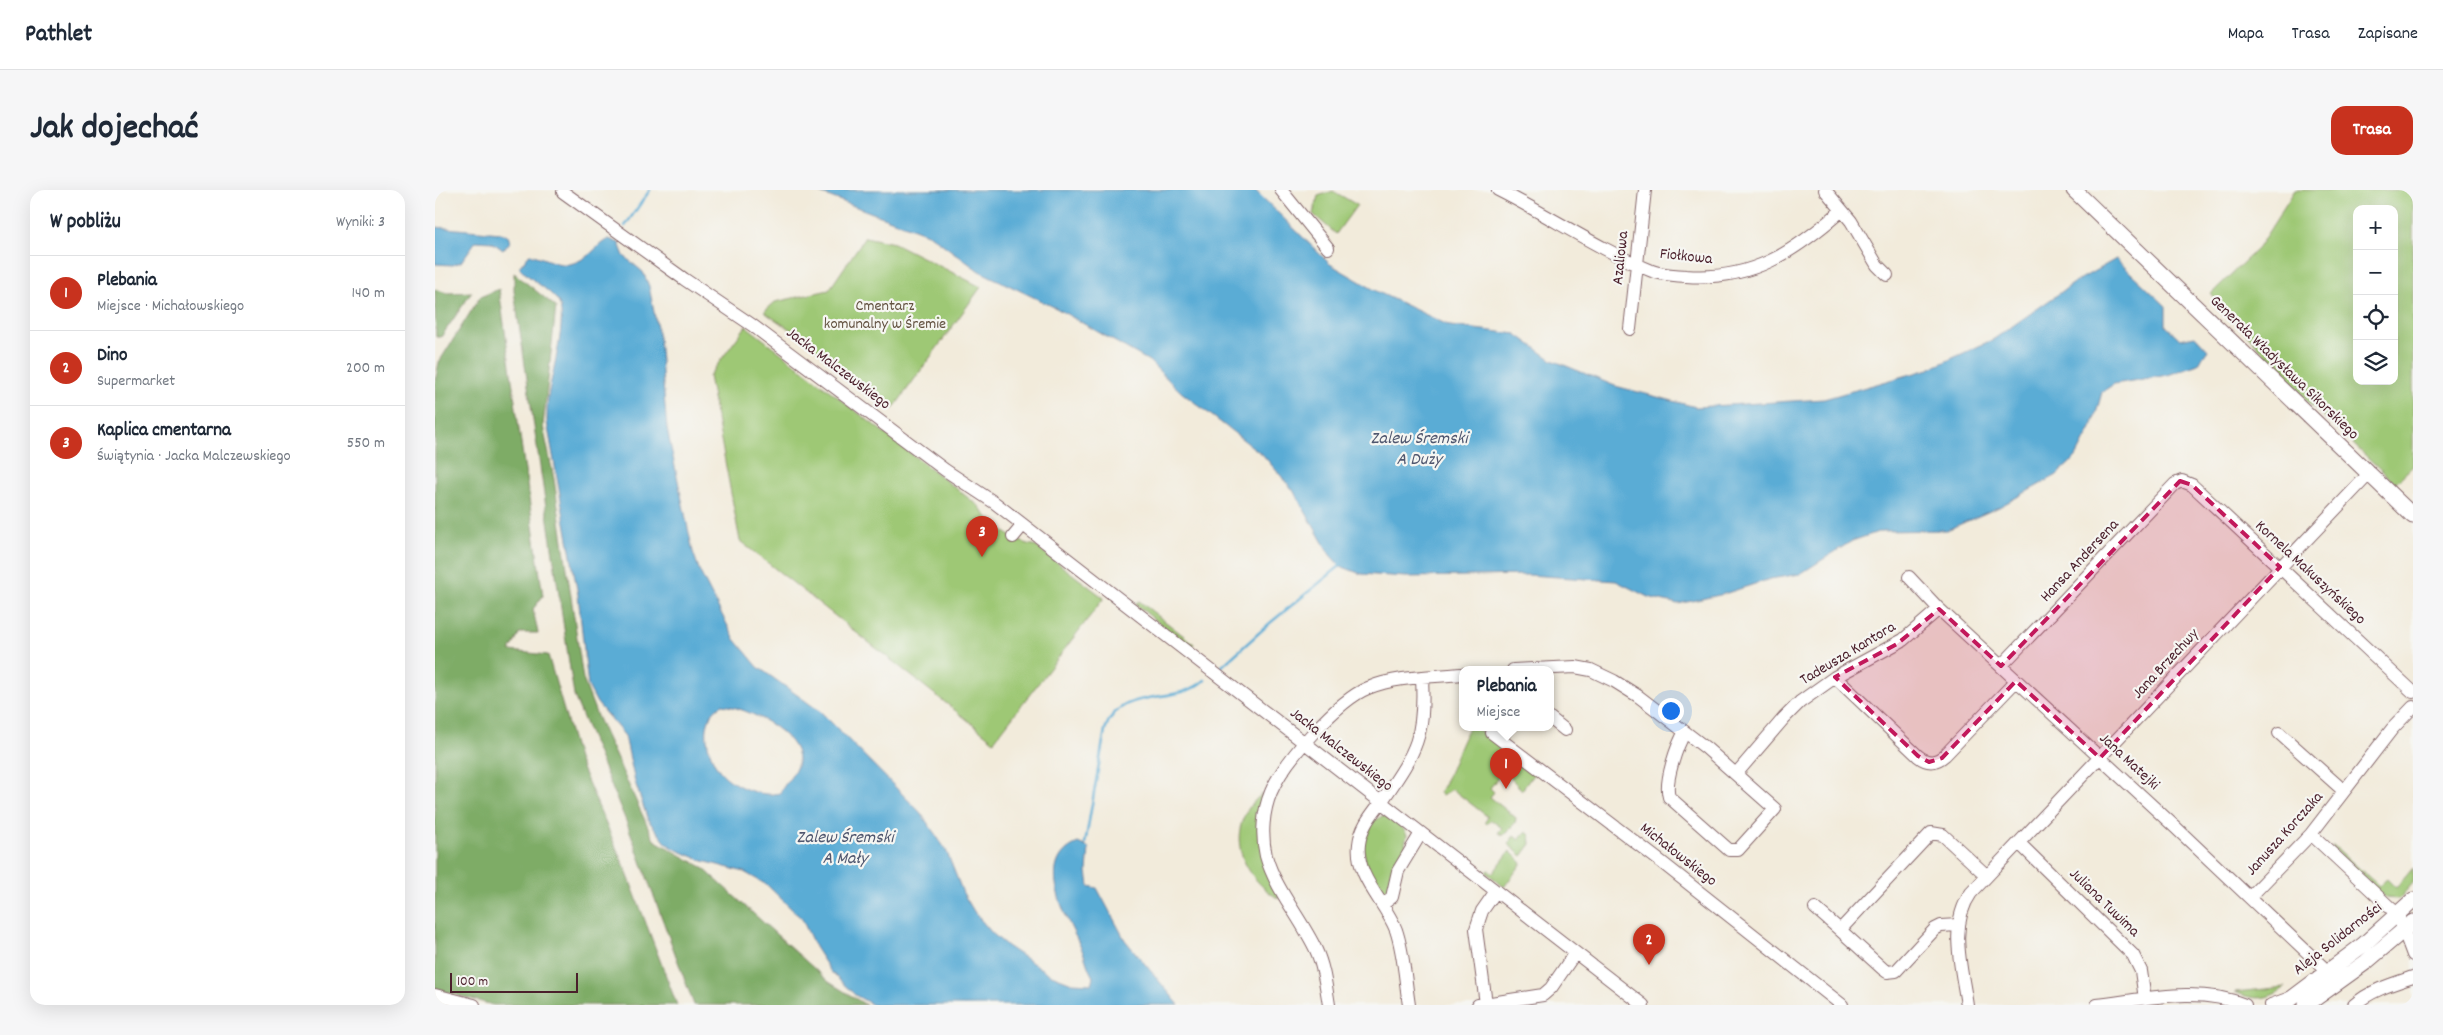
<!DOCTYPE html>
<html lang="pl">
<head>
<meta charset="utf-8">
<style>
  :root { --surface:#fff; --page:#f6f6f7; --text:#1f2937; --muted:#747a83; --line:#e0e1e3; --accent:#c8321e }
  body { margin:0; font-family:Dekko,sans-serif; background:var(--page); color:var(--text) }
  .controls { position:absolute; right:15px; top:15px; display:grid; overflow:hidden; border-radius:10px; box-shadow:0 5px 20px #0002 }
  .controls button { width:45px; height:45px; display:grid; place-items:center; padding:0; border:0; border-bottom:1px solid var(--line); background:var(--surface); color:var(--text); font:25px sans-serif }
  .scale { position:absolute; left:15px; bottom:12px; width:128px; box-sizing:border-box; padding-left:5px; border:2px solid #4a1f2b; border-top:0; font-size:14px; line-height:18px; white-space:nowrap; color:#4a1f2b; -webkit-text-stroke:4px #f6f6f2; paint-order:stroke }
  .you { position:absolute; left:1235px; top:520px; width:18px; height:18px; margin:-12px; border:4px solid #fff; border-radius:50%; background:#1a73e8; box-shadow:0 0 0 8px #1a73e833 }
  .badge { display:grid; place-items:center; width:32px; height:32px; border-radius:50%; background:var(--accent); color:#fff; font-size:16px; font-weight:700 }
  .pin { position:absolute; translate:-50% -41px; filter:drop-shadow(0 1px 2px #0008) }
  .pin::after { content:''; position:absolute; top:26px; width:18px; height:15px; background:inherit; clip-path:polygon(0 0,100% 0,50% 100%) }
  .popup { position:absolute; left:1024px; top:476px; width:95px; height:65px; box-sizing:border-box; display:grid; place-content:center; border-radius:10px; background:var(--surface); filter:drop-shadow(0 1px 4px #0005); font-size:16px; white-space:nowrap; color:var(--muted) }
  .popup b { font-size:19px; color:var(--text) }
  .popup::after { content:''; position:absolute; left:50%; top:100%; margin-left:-10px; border:10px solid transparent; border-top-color:var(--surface) }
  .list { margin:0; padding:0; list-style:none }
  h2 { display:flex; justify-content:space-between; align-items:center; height:65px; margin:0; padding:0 20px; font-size:21px }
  h2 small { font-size:16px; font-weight:400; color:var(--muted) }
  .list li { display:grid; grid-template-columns:32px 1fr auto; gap:15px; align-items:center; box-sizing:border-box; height:75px; padding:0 20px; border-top:1px solid var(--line) }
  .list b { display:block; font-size:19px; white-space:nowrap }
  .list p { margin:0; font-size:16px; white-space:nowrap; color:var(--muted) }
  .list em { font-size:16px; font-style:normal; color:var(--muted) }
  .icon { flex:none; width:28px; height:28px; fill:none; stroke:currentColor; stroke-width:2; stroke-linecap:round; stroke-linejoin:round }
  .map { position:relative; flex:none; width:1978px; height:815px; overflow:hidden; border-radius:15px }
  header { display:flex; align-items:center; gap:30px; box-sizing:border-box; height:70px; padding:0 25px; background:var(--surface); border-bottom:1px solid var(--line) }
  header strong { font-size:24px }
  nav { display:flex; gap:28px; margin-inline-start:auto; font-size:18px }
  .intro { display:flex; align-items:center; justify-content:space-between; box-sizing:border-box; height:120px; padding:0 30px }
  h1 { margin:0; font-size:35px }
  .button { padding:12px 22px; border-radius:15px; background:var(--accent); color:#fff; font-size:18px; font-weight:700 }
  main { display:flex; gap:30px; padding:0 30px }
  aside { flex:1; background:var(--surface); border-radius:15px; box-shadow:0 5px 20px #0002 }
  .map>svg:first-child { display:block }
  .green { fill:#9ec874; stroke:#747450; fill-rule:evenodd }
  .forest { fill:#7eac66; stroke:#646648 }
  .water { fill:#5aacd5; stroke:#526680; fill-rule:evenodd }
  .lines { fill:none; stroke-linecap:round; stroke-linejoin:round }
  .stream { stroke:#5aacd5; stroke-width:2.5 }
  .minor-casing { stroke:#856669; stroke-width:14 }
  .major-casing { stroke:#856669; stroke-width:17 }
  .minor { stroke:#fff; stroke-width:12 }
  .major { stroke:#fff; stroke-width:15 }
  .marked { fill:#c2185b; fill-opacity:0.2; stroke:#c2185b; stroke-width:4; stroke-dasharray:10 6; stroke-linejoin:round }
  .labels { text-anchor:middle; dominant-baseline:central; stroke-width:4.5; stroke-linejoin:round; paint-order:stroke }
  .street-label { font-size:16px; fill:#4a1f2b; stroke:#f6f6f2 }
  .park-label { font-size:16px; fill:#635241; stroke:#f6f6f2 }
  .water-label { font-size:18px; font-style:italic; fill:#50576f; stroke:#f6f6f2 }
</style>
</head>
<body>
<header>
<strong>Pathlet</strong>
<nav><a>Mapa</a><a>Trasa</a><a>Zapisane</a></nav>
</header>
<div class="intro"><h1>Jak dojechać</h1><a class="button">Trasa</a></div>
<main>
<aside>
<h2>W pobliżu<small>Wyniki: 3</small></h2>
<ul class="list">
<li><span class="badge">1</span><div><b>Plebania</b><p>Miejsce · Michałowskiego</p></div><em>140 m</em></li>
<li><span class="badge">2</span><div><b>Dino</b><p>Supermarket</p></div><em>200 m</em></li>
<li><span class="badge">3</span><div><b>Kaplica cmentarna</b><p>Świątynia · Jacka Malczewskiego</p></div><em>550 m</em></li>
</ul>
</aside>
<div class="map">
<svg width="1978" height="815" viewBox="0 0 1978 815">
  <rect width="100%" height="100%" fill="#f6f6f2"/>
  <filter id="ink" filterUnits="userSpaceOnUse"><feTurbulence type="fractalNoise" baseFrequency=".02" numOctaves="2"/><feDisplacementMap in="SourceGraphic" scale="10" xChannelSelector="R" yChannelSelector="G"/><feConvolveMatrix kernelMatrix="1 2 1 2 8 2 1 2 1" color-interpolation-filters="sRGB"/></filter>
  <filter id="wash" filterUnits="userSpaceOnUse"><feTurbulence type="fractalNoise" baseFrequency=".0096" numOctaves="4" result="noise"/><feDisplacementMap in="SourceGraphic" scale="20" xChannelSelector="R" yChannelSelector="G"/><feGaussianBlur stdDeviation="1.12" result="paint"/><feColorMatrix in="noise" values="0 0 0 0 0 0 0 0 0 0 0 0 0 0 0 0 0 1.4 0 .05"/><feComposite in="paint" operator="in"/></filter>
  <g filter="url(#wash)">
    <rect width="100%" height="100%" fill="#f2ebdb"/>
    <path class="green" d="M 1860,0 L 1978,0 L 1978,276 L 1960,293 L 1872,211 L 1776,104 L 1823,58 ZM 1922,19 L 1959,19 L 1959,191 L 1922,191 Z
      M 898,1 L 922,15 L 901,44 L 878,24 L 883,6 Z
      M 430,47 L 459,53 L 546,97 L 458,219 L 356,140 L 329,122 L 340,112 L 394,100 Z
      M 311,136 L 545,317 C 552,331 583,355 599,355 L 669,408 L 559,551 L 305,351 L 274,186 Z
      M 704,411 L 759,454 L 756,458 L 700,414 Z
      M 1034,538 L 1041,538 L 1100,582 L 1087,600 L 1074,586 L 1072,588 L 1066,584 L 1055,598 L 1059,602 L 1055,607 L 1081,628 L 1080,633 L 1069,645 L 1063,643 L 1067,638 L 1056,630 L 1052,634 L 1050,632 L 1053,627 L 1017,599 L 1007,606 L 1004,603 C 1017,582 1022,559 1034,538 Z
      M 827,604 L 829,604 L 827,617 L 844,709 C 804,685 787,637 827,604 Z
      M 947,626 C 957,627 968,636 972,645 L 970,654 L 972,655 L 953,704 L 949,705 L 932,680 L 928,656 L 939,629 L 941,630 Z
      M 1091,642 L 1095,645 L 1096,654 L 1087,666 L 1073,654 L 1079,646 L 1084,650 Z
      M 1898,655 L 1944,696 L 1952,689 L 1961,698 L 1978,678 L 1978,693 L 1964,709 L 1950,708 L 1897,657 Z
      M 1075,661 L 1087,673 L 1069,697 L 1051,682 L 1053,680 L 1058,683 Z
      M 1851,797 C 1833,810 1820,811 1800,802 Z"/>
    <path class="forest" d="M 79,83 L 121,117 L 108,236 L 119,289 L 148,489 L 162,526 L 219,650 L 267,677 L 394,792 L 431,815 L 259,815 L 193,636 L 139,506 L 79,101 Z
      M 0,99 L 12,103 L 37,102 L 6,147 L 1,147 Z
      M 64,99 L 108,406 L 98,419 L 103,443 L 85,443 L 75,461 L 113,465 L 143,569 L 192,683 L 242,815 L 58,815 L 0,799 L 0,192 L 4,172 L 45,107 Z"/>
    <path class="water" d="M 377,0 L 820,0 L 895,74 L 943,102 L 1015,136 L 1081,144 L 1117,170 L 1180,196 L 1261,217 L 1389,209 L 1494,179 L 1559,149 L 1642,91 L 1681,69 L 1731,116 L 1731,136 L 1745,149 L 1760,146 L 1773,160 L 1763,174 L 1733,185 L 1679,194 L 1667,202 L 1658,234 L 1641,267 L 1622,285 L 1564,317 L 1512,340 L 1446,341 L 1417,351 L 1365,384 L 1335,389 L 1289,404 L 1243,414 L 1213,407 L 1181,391 L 1094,385 L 971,387 L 926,384 L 905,376 L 895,365 L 858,300 L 828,265 L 746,202 L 714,171 L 621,118 L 544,81 L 495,45 Z
      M 0,37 L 66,43 L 73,46 L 75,52 L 68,60 L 57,52 L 41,51 L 26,72 L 18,75 L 0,74 Z
      M 174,49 L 184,53 L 189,66 L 208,82 L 214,96 L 224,148 L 232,239 L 258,362 L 265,382 L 299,448 L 323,477 L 386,522 L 485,622 L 511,660 L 528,703 L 540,723 L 557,743 L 572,756 L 614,784 L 637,793 L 656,794 L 658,787 C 653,779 651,770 648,762 C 635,733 596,672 643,653 L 654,658 L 652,681 L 654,696 L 662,698 L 690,750 L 744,815 L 438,815 L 420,805 L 396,782 L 380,757 L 367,729 L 332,695 L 309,682 L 268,671 L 242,660 L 232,654 L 213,630 L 200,592 L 190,546 L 162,513 L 153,496 L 143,405 L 112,232 C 112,224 112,216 113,208 C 115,189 135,125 122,110 C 111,97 95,90 84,77 L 95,64 C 121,71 129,83 155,64 C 161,59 166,52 174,49 ZM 287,515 C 311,517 366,544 363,572 C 361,584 350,592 345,603 C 326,608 297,596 285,581 C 271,564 263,527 287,515 Z"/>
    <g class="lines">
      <path class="stream" d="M 190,36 L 215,0
        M 786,477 L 835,433 L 905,376
        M 650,654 L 670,540 C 684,494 741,517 770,490"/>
    </g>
  </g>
  <g filter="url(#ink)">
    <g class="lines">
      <g class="minor-casing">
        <path id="minor" d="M 846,0 L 893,58
          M 1063,0 C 1115,26 1163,59 1217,81 C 1227,85 1241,85 1251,86 C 1317,91 1359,62 1406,21
          M 1390,0 L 1416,31 L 1442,75 L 1452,85
          M 128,2 L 249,89 L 317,135 L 510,280 L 560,313 L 1208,815
          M 1195,139 L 1210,0
          M 578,347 L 588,335
          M 1474,387 L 1504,419 L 1739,636 L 1892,781
          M 1566,476 L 1740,294 L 1747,291 L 1757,295 L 1978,502
          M 1078,480 L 1140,477 L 1156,480 L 1179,491 L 1203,506 L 1271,558 L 1340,619 L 1303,660 L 1294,660 L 1234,607 C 1229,592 1242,555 1250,542
          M 1400,487 L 1483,566 C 1493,574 1501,573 1510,565 L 1581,491
          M 1115,528 L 1130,540
          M 1057,543 L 1225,671 L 1407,815
          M 1844,543 L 1909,601
          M 1065,549 L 1073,538
          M 1301,584 L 1349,528 L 1365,512 L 1400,487 L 1468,450 L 1504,419
          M 1876,644 L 1963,725 L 1978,765
          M 1584,653 L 1698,765 L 1706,781 L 1710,809
          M 1815,707 L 1876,644 L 1957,539 L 1978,517
          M 948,714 L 957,707 L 963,681 L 986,643
          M 1380,718 L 1405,740
          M 1523,735 L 1506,736 L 1500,739 L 1461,781 L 1452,782 L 1448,779 L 1405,740 L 1496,643 L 1508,645 L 1552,686
          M 0,805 L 39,815
          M 1051,814 L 1041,739 L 1047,721 L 1061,701
          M 894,815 C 891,797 889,777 881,760 C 866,728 840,699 831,666 C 826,645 828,621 836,602 C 849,571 903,510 933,498 C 962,486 996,487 1027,484
          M 974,815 C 970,790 969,763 961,740 C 950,711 920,687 924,654 C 926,635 939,622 949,608 C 982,560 990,546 987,488
          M 1043,815 L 1108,805 L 1116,798 L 1140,763
          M 1532,815 C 1527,779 1513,735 1536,703 L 1934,284
          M 1662,815 C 1712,809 1763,796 1810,815
          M 1836,815 L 1855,808
          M 1919,815 C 1936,800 1957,794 1978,787"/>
      </g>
      <g class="major-casing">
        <path id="major" d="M 1639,0 L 1978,326
          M 1848,815 L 1928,755 L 1978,710
          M 1871,815 L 1931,772 L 1978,732"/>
      </g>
      <use href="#minor" class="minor"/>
      <use href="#major" class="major"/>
    </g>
  </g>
  <path class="marked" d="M 1745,291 L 1757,295 L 1845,377 L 1665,568 L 1581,491 L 1507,568 L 1494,572 L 1483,566 L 1400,487 L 1462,454 L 1504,419 L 1566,476 Z"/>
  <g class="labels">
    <g class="street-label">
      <text transform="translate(1251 67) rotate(6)">Fiołkowa</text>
      <text transform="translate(1186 68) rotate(-84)">Azaliowa</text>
      <text transform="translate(1849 178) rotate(44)">Generała Władysława Sikorskiego</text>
      <text transform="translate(403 179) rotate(37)">Jacka Malczewskiego</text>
      <text transform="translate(1645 371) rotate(-47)">Hansa Andersena</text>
      <text transform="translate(1875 383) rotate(43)">Kornela Makuszyńskiego</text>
      <text transform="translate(1413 464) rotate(-31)">Tadeusza Kantora</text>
      <text transform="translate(1731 474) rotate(-47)">Jana Brzechwy</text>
      <text transform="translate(906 560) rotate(38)">Jacka Malczewskiego</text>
      <text transform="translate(1694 572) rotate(43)">Jana Matejki</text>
      <text transform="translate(1850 644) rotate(-48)">Janusza Korczaka</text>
      <text transform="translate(1243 665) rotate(38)">Michałowskiego</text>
      <text transform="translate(1669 713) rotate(44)">Juliana Tuwima</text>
      <text transform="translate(1903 749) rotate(-38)">Aleja Solidarności</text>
    </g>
    <g class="park-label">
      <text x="450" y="116">Cmentarz<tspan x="450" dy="18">komunalny w Śremie</tspan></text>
    </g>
    <g class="water-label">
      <text x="984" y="249">Zalew Śremski<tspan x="984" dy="21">A Duży</tspan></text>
      <text x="410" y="648">Zalew Śremski<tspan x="410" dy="21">A Mały</tspan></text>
    </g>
  </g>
</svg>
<div class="controls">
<button>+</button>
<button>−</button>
<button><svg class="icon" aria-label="locate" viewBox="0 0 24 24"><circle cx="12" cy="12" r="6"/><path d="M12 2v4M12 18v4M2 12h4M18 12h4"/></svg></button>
<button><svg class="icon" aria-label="layers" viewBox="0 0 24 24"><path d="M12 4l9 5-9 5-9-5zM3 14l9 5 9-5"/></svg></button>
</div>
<div class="scale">100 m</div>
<div class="you"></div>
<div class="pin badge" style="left:1071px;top:599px">1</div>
<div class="popup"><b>Plebania</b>Miejsce</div>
<div class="pin badge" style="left:1214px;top:775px">2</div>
<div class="pin badge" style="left:547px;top:367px">3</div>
</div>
</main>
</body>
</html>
